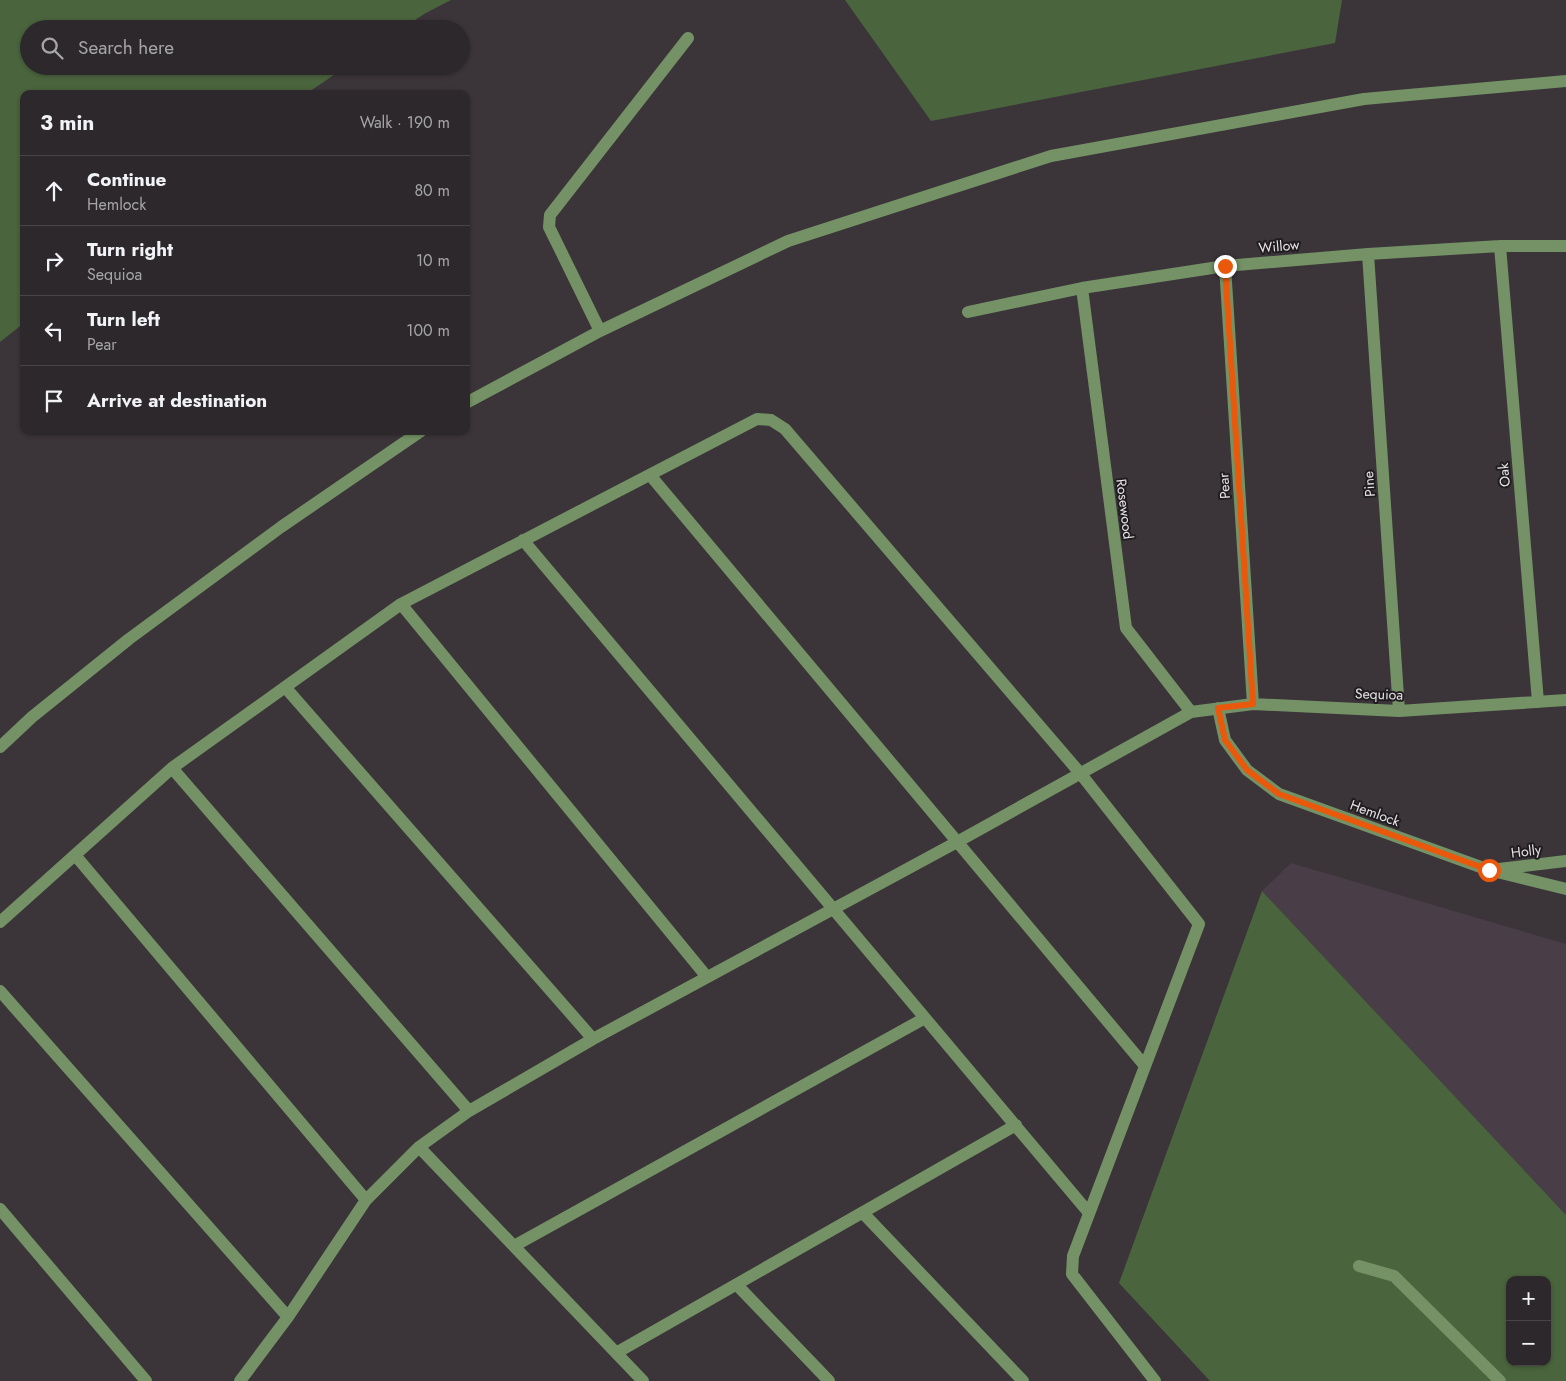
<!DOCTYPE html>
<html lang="en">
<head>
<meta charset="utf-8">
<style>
  :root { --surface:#2c282c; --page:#383438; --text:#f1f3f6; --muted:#a6a6a9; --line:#484448 }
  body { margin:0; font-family:Jost,sans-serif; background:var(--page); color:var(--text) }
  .controls { position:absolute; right:15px; bottom:15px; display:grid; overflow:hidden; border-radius:10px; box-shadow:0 1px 4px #0004 }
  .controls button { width:45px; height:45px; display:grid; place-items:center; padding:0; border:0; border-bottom:1px solid var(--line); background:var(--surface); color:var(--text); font:25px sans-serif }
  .stop { position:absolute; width:15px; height:15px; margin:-11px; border:4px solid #ea580c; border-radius:50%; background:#fff }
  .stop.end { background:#ea580c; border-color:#fff; box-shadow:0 1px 5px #0008 }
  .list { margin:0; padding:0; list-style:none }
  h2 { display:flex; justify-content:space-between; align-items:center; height:65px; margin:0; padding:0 20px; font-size:21px }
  h2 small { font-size:16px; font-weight:400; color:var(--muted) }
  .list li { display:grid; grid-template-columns:32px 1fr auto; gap:15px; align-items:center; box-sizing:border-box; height:70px; padding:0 20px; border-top:1px solid var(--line) }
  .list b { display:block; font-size:19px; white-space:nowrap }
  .list p { margin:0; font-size:16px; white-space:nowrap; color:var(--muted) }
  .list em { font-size:16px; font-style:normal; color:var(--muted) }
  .icon { flex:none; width:28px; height:28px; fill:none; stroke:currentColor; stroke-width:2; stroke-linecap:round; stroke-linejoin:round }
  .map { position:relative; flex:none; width:1566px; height:1381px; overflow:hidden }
  .search { position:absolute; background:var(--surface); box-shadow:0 1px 4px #0004; left:20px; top:20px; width:450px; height:55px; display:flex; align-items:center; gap:12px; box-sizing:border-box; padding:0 18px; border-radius:28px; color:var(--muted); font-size:19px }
  .panel { position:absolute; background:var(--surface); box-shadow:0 1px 4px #0004; left:20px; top:90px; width:450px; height:345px; border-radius:10px }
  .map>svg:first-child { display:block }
  .built { fill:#493d47 }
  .green { fill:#4a643d; fill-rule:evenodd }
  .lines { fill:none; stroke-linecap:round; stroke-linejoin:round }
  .minor { stroke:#749265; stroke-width:12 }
  .route { stroke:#ea580c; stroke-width:6 }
  .labels { text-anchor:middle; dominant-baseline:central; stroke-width:4; stroke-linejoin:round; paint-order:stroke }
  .street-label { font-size:14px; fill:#e8e3e7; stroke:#201d20 }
</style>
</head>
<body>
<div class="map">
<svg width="1566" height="1381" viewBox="0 0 1566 1381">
  <rect width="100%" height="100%" fill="#3b353a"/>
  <path class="built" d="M 1291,863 L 1566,944 L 1566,1215 L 1262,891 Z"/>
  <path class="green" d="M 0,0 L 451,0 L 424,14 L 402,29 L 29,29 L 29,66 L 347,66 L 306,94 L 24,94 L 24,323 L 0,342 Z
    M 845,0 L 1342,0 L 1335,43 L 931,121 Z
    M 1262,891 L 1566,1215 L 1566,1381 L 1210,1381 L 1119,1283 ZM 1510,1280 L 1547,1280 L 1547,1362 L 1510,1362 Z"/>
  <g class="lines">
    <path class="minor" d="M 1500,246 L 1538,702
      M 1368,254 L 1399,711
      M 1225,266 L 1253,704
      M 1082,288 L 1126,628 L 1191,712
      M 968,312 L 1082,288 L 1225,266 L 1368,254 L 1500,246 L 1566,246
      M 600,331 L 549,227 L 550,215 L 688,38
      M 466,403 L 600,331 L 788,241 L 1051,156 L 1364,99 L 1566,81
      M 650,475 L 1145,1066
      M 523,540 L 1089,1213
      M 401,604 L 707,977
      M 285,687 L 593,1039
      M 1218,708 L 1225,740 L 1247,770 L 1279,794 L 1489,870 L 1566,889
      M 0,747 L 32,717 L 129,639 L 281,527 L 421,431
      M 172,768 L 469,1111
      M 75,855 L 366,1200
      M 1499,869 L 1566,861
      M 0,922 L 172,768 L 401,604 L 757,419 L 771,420 L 785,429 L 1080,773 L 1199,924 L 1073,1256 L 1072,1274 L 1155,1381
      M 0,991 L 288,1317
      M 419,1147 L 643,1381
      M 0,1209 L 146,1381
      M 863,1213 L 1023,1381
      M 514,1246 L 925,1018
      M 1359,1266 L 1394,1276 L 1500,1381
      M 737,1285 L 829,1381
      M 616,1353 L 1016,1125
      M 240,1381 L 288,1317 L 366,1200 L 419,1147 L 469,1111 L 593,1039 L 957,842 L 1191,712 L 1253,704 L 1399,711 L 1566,700"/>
  </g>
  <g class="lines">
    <path class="route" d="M 1225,266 L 1253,704 L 1218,708 L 1225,740 L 1247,770 L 1279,794 L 1489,870"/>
  </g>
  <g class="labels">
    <g class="street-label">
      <text transform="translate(1279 246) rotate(-5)">Willow</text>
      <text transform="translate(1504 475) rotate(-95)">Oak</text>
      <text transform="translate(1369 484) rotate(-94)">Pine</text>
      <text transform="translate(1224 486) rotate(-94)">Pear</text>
      <text transform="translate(1125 509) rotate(83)">Rosewood</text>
      <text transform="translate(1379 694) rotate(2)">Sequioa</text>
      <text transform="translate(1375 813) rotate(20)">Hemlock</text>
      <text transform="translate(1526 851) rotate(-7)">Holly</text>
    </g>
  </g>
</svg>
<div class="controls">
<button>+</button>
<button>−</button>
</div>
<div class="stop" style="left:1489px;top:870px"></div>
<div class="stop end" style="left:1225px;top:266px"></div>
<div class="search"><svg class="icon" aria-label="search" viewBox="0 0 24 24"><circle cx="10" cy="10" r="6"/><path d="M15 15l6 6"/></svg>Search here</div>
<section class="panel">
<h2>3 min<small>Walk · 190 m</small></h2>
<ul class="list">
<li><svg class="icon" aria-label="ahead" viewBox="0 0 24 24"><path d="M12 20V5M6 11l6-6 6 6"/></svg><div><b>Continue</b><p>Hemlock</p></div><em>80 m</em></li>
<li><svg class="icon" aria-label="right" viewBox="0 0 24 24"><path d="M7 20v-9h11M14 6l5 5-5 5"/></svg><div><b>Turn right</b><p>Sequioa</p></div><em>10 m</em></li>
<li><svg class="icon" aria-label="left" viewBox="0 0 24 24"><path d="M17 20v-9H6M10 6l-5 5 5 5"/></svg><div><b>Turn left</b><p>Pear</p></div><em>100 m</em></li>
<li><svg class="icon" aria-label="arrive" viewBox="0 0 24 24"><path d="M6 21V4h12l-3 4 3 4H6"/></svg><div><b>Arrive at destination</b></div></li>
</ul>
</section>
</div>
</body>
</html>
